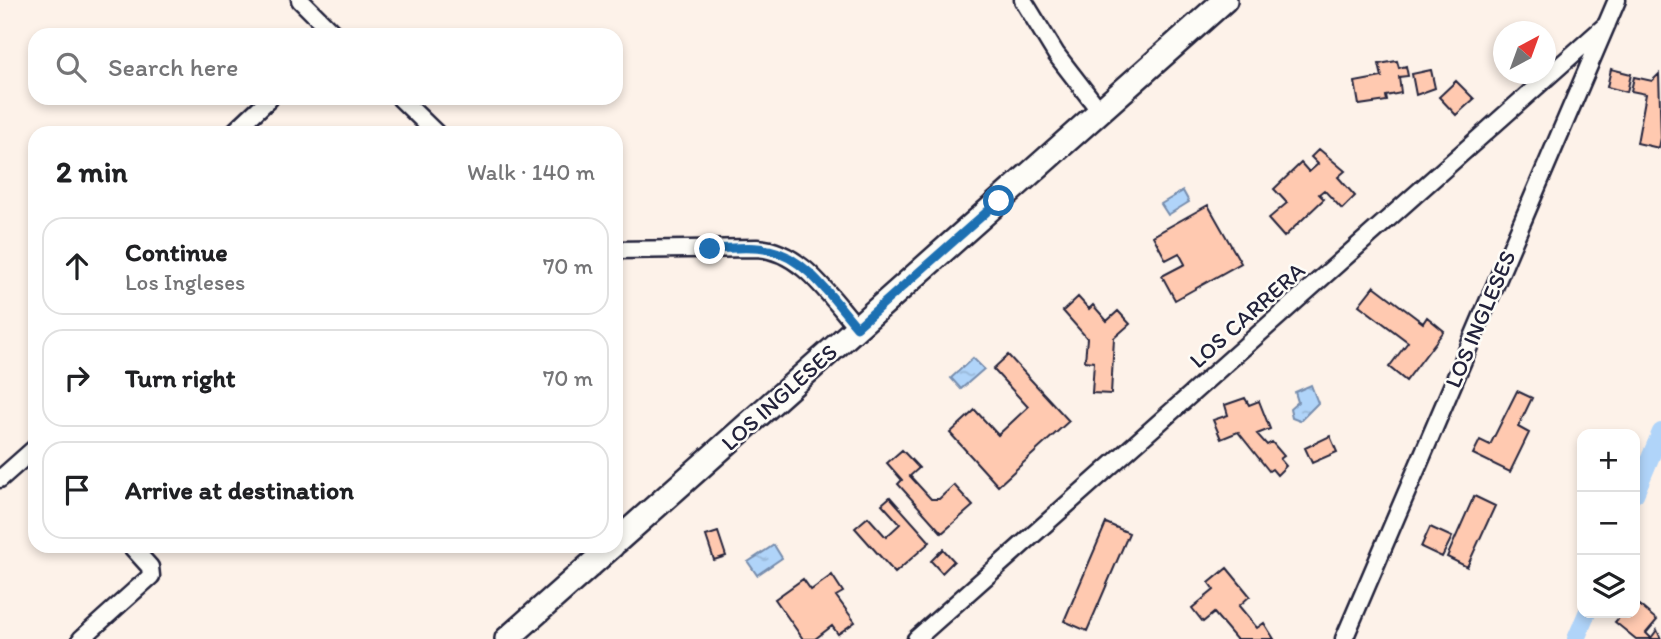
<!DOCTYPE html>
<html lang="en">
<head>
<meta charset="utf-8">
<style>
  :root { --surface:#fff; --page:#f2f2f2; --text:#202124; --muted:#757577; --line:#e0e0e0 }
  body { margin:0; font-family:Itim,sans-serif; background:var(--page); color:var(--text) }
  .controls { position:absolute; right:21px; bottom:21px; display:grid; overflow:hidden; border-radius:14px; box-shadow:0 4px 10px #0003 }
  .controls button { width:63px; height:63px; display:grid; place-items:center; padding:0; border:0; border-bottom:2px solid var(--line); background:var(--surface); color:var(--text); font:35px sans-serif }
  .compass { position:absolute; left:1493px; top:21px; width:63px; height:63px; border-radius:50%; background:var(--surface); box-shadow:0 4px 10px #0003; rotate:41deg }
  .stop { position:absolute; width:21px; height:21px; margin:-16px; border:5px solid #1f6fb2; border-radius:50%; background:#fff }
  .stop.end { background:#1f6fb2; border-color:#fff; box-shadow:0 2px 7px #0008 }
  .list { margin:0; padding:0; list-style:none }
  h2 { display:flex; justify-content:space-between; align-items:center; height:91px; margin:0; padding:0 28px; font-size:30px }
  h2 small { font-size:23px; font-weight:400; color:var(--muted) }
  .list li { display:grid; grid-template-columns:46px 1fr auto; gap:21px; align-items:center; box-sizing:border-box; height:98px; margin:0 14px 14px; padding:0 14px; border:2px solid var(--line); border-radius:21px }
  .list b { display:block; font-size:26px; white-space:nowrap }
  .list p { margin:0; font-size:23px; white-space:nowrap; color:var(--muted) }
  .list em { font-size:23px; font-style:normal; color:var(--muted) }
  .icon { flex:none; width:38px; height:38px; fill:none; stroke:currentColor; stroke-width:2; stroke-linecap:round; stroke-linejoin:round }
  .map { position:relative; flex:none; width:1661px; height:639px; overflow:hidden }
  .search { position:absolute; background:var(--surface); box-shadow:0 4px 10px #0003; left:28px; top:28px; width:595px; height:77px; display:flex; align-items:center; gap:18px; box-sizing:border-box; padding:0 24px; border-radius:21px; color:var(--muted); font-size:26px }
  .panel { position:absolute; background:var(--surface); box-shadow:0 4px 10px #0003; left:28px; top:126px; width:595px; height:427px; border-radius:21px }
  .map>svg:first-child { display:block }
  .water { fill:url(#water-ripples); stroke:#778dad; stroke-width:2 }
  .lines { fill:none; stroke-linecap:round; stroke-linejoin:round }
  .canal { stroke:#b0d4f9; stroke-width:18 }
  .building { fill:#ffc9b0; stroke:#22223b; stroke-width:2 }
  .street-casing { stroke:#22223b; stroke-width:21 }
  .secondary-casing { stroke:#22223b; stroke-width:28 }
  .street { stroke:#fdfcf7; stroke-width:16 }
  .secondary { stroke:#fdfcf7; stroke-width:23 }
  .route { stroke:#1f6fb2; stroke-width:9 }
  .labels { text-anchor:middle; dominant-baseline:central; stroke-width:5; stroke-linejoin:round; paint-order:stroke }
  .street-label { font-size:23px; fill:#22223b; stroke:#fdfcf7 }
</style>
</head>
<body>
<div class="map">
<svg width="1661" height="639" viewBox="0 0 1661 639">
  <defs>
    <pattern id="water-ripples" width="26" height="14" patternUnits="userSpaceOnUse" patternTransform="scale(1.75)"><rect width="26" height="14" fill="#b0d4f9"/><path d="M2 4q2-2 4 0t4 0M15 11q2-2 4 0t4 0" fill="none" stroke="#97b6d6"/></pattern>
  </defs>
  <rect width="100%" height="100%" fill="#fdf2e9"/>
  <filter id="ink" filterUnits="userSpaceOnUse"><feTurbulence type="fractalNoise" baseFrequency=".0143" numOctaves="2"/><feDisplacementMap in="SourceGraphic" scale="14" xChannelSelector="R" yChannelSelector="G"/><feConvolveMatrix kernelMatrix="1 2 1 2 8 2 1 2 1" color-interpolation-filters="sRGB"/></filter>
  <g filter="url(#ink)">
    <path class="water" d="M 1183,191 L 1189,202 L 1168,215 L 1161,204 Z
      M 973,358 L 984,369 L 961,389 L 951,378 Z
      M 1311,385 L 1318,403 L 1300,421 L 1292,418 L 1290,409 L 1298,402 L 1295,392 Z
      M 774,545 L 782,558 L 757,575 L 748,562 Z"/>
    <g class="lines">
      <path class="canal" d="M 1635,494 L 1661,432
        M 1576,639 L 1587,613"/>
    </g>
    <path class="building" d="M 1397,61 L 1399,68 L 1406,66 L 1408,76 L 1399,77 L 1401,93 L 1386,96 L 1387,101 L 1359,105 L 1355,82 L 1382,77 L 1379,64 Z
      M 1611,69 L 1631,74 L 1627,92 L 1607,87 Z
      M 1431,70 L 1435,88 L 1416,95 L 1412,74 Z
      M 1659,74 L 1661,138 L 1659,148 L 1637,143 L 1646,94 L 1631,91 L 1634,77 L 1652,81 Z
      M 1456,81 L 1474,99 L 1456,115 L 1439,97 Z
      M 1319,149 L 1345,171 L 1338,177 L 1355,196 L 1342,209 L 1324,190 L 1319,194 L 1324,199 L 1284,237 L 1268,219 L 1287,203 L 1274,189 L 1301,163 L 1309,172 L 1318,164 L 1311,157 Z
      M 1208,205 L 1241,263 L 1175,300 L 1162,276 L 1185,264 L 1179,253 L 1166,260 L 1153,236 Z
      M 1374,286 L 1423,323 L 1427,317 L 1444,331 L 1406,381 L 1389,367 L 1408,342 L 1359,305 Z
      M 1078,297 L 1089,309 L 1093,305 L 1107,321 L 1118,311 L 1130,324 L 1114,338 L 1111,394 L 1092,393 L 1094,362 L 1085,361 L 1087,338 L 1063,311 Z
      M 1008,355 L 1069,421 L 998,486 L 950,433 L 975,410 L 998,435 L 1028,407 L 993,369 Z
      M 1517,391 L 1532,398 L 1518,427 L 1529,433 L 1510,472 L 1473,454 L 1480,440 L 1490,445 Z
      M 1245,398 L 1249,405 L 1259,401 L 1270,429 L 1257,434 L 1267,445 L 1272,442 L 1284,456 L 1280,459 L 1286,466 L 1277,475 L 1272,469 L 1269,471 L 1238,432 L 1221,439 L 1213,420 L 1228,415 L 1225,405 Z
      M 1330,436 L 1337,452 L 1312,463 L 1305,448 Z
      M 902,450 L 919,468 L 910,476 L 931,499 L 939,499 L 954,485 L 973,506 L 942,533 L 898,484 L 902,480 L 887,463 Z
      M 1474,496 L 1495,506 L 1467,567 L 1447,557 Z
      M 890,497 L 930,542 L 895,573 L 855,528 L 868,517 L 886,537 L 900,524 L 882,504 Z
      M 1106,523 L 1129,533 L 1087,631 L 1064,621 Z
      M 1430,527 L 1452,537 L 1442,557 L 1421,547 Z
      M 718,532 L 726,556 L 714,560 L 706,536 Z
      M 943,549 L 954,561 L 942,573 L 931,561 Z
      M 1227,568 L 1250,596 L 1239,606 L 1257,628 L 1264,623 L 1274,639 L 1236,639 L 1214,613 L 1203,622 L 1192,608 L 1214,590 L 1209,583 Z
      M 832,575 L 843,592 L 836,596 L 855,622 L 838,634 L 832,626 L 815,639 L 803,639 L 775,599 L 803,579 L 811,590 Z
      M 1639,605 L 1657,620 L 1646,633 L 1651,638 L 1657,630 L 1661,639 L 1636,639 L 1615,622 L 1623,613 L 1635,613 L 1635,608 Z"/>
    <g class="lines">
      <g class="street-casing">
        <path id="street" d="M 300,0 L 335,35
          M 1023,0 L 1056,54 L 1100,111
          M 400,98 L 436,133
          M 233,133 L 270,98
          M 616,250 L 757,248 C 802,251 829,296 857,327
          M 0,479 L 35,448
          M 81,639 L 151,576 L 150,567 L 131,546
          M 916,639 L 1607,24
          M 1344,639 L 1617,0"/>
      </g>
      <g class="secondary-casing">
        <path id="secondary" d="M 616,542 L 1225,0
          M 507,639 L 612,546"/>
      </g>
      <use href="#street" class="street"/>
      <use href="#secondary" class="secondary"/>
    </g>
  </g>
  <g class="lines" filter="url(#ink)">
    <path class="route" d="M 710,249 C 729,249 751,245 769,250 C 807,258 833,300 857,327 L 999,201"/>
  </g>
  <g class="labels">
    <g class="street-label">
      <text transform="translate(1247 315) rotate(-42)">LOS CARRERA</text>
      <text transform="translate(1480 319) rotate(-67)">LOS INGLESES</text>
      <text transform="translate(779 397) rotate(-42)">LOS INGLESES</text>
    </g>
  </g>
</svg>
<div class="controls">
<button>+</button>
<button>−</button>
<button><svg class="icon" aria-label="layers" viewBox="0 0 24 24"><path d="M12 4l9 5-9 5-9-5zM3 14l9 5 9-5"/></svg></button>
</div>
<svg class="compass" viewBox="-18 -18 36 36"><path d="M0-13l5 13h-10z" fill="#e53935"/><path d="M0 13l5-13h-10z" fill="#757577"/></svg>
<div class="stop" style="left:999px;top:201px"></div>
<div class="stop end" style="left:710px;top:249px"></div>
<div class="search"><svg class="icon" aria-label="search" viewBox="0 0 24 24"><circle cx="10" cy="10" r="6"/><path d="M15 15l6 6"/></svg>Search here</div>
<section class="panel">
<h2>2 min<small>Walk · 140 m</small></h2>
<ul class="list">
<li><svg class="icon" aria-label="ahead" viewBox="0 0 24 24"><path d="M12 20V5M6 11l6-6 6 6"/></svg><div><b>Continue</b><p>Los Ingleses</p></div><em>70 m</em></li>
<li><svg class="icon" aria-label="right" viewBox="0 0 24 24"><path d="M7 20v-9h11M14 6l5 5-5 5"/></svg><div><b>Turn right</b></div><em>70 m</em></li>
<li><svg class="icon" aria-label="arrive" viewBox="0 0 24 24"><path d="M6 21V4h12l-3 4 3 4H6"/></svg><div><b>Arrive at destination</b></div></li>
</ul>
</section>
</div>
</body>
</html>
